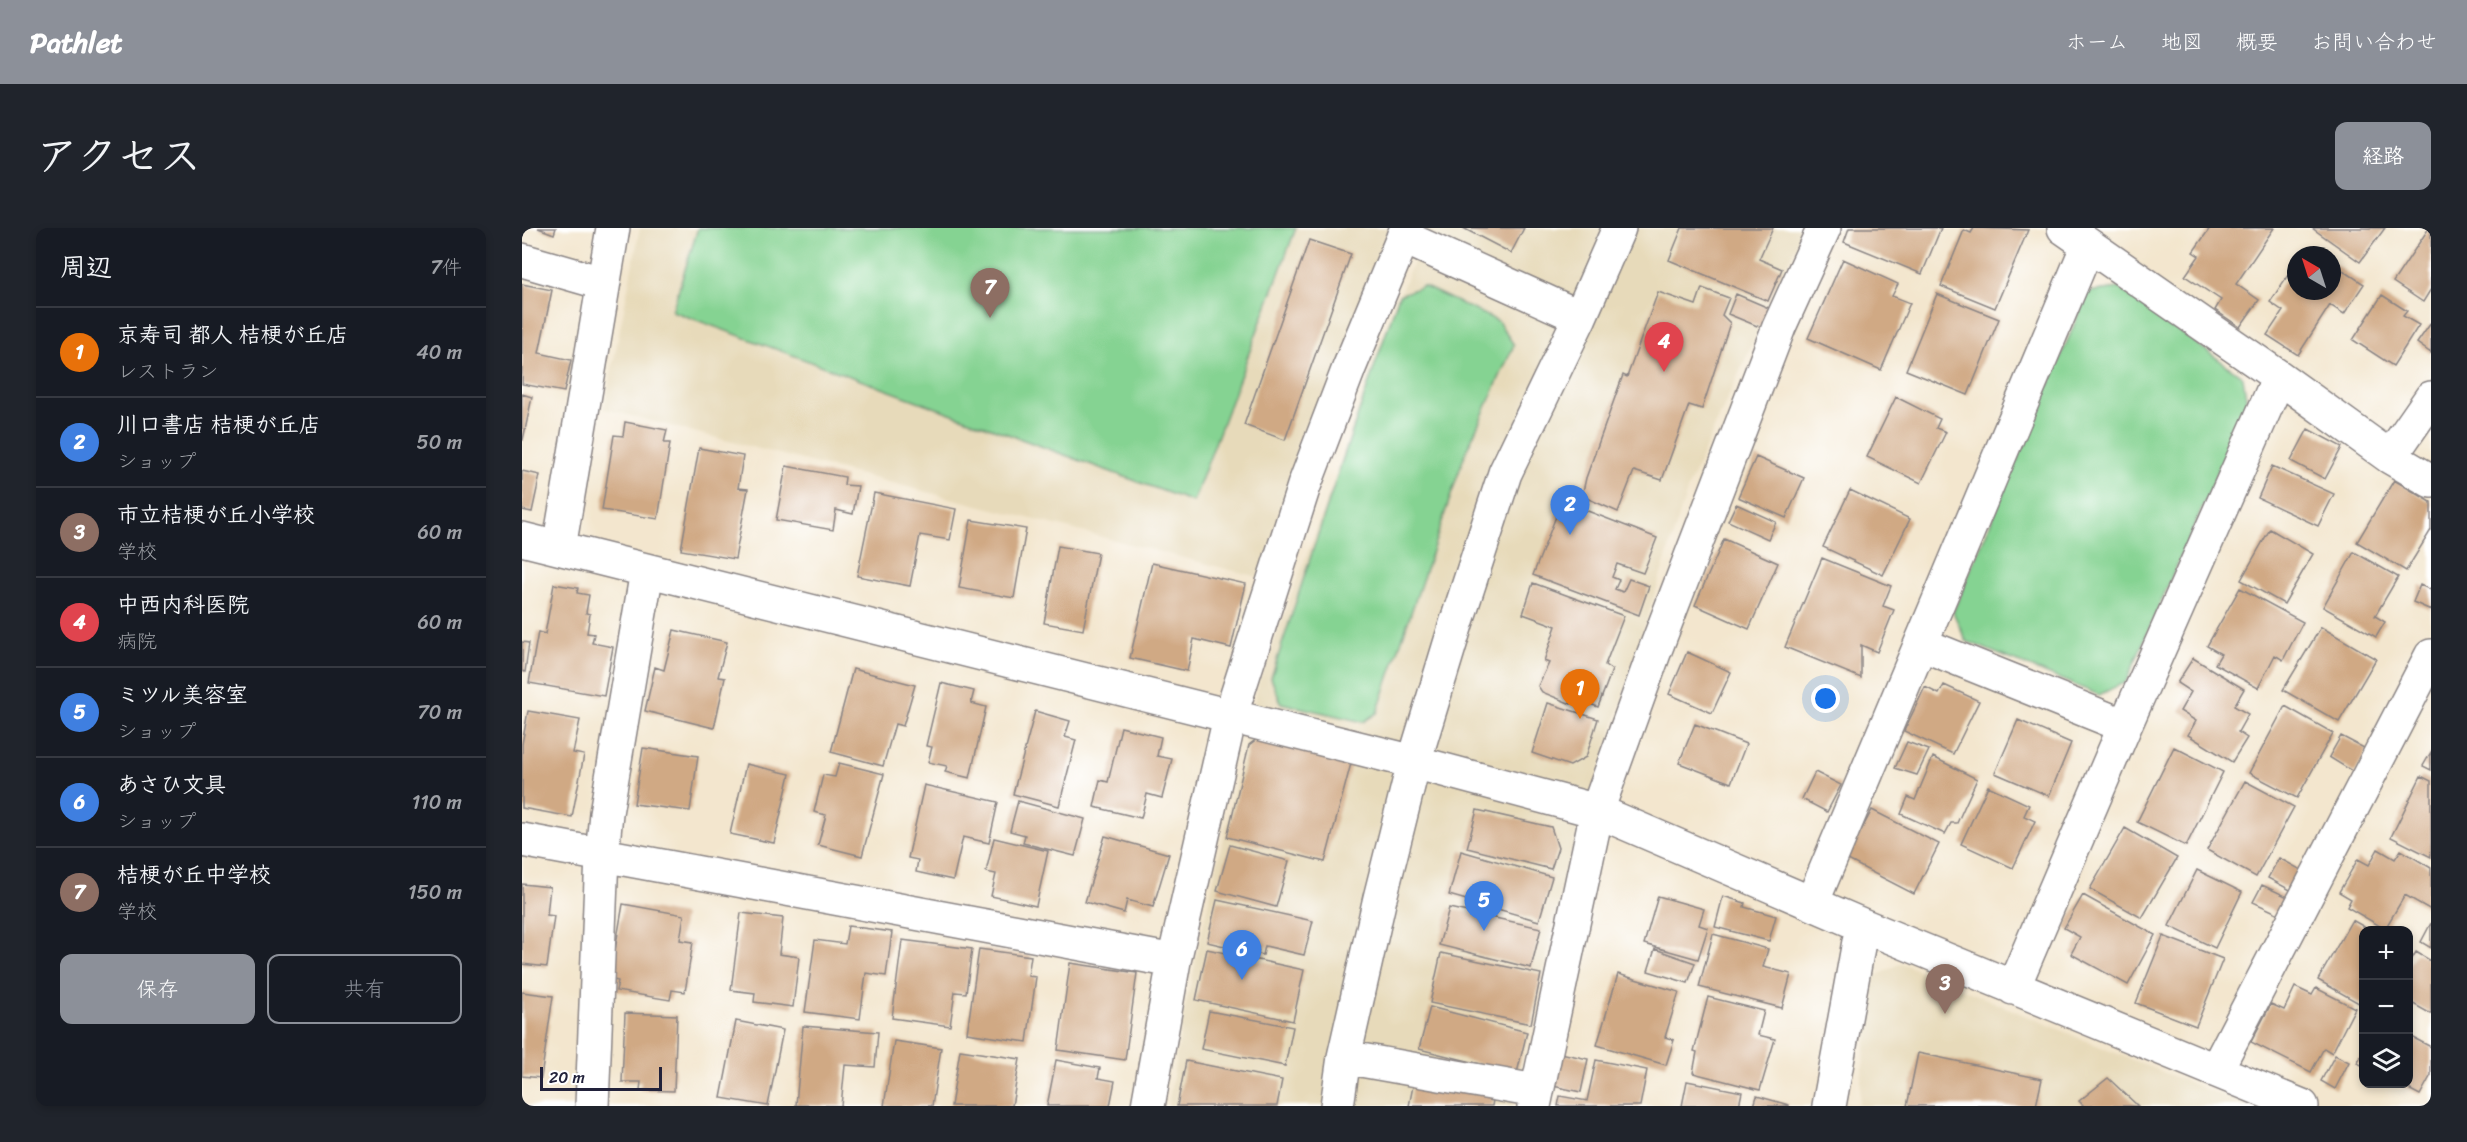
<!DOCTYPE html>
<html lang="ja">
<head>
<meta charset="utf-8">
<style>
  :root { --surface:#171b24; --page:#20242c; --text:#f1f3f6; --muted:#9ea1a6; --line:#363941; --accent:#8c9099 }
  body { margin:0; font-family:Sriracha,"Klee One",sans-serif; background:var(--page); color:var(--text) }
  .controls { position:absolute; right:18px; bottom:18px; display:grid; overflow:hidden; border-radius:12px; box-shadow:0 3px 9px #0003 }
  .controls button { width:54px; height:54px; display:grid; place-items:center; padding:0; border:0; border-bottom:2px solid var(--line); background:var(--surface); color:var(--text); font:30px sans-serif }
  .compass { position:absolute; left:1765px; top:18px; width:54px; height:54px; border-radius:50%; background:var(--surface); box-shadow:0 3px 9px #0003; rotate:321deg }
  .scale { position:absolute; left:18px; bottom:15px; width:122px; box-sizing:border-box; padding-left:6px; border:3px solid #22223b; border-top:0; font-size:16px; line-height:21px; white-space:nowrap; color:#22223b; -webkit-text-stroke:4px #fff; paint-order:stroke }
  .you { position:absolute; left:1304px; top:471px; width:21px; height:21px; margin:-15px; border:4px solid #fff; border-radius:50%; background:#1a73e8; box-shadow:0 0 0 9px #1a73e833 }
  .badge { display:grid; place-items:center; width:39px; height:39px; border-radius:50%; background:var(--accent); color:#fff; font-size:20px; font-weight:700 }
  .pin { position:absolute; translate:-50% -50px; filter:drop-shadow(0 2px 3px #0008) }
  .pin::after { content:''; position:absolute; top:32px; width:21px; height:18px; background:inherit; clip-path:polygon(0 0,100% 0,50% 100%) }
  .list { margin:0; padding:0; list-style:none }
  h2 { display:flex; justify-content:space-between; align-items:center; height:78px; margin:0; padding:0 24px; font-size:26px }
  h2 small { font-size:20px; font-weight:400; color:var(--muted) }
  .list li { display:grid; grid-template-columns:39px 1fr auto; gap:18px; align-items:center; box-sizing:border-box; height:90px; padding:0 24px; border-top:2px solid var(--line) }
  .list b { display:block; font-size:22px; white-space:nowrap }
  .list p { margin:0; font-size:20px; white-space:nowrap; color:var(--muted) }
  .list em { font-size:20px; font-style:normal; color:var(--muted) }
  .actions { display:flex; gap:12px; padding:18px 24px }
  .actions a { flex:1; padding:14px 0; border:2px solid var(--accent); border-radius:12px; text-align:center; font-size:21px; color:var(--accent) }
  .actions .main { background:var(--accent); color:#fff }
  .icon { flex:none; width:33px; height:33px; fill:none; stroke:currentColor; stroke-width:2; stroke-linecap:round; stroke-linejoin:round }
  .map { position:relative; flex:none; width:1909px; height:878px; overflow:hidden; border-radius:12px }
  header { display:flex; align-items:center; gap:36px; box-sizing:border-box; height:84px; padding:0 30px; background:var(--accent); color:#fff }
  header strong { font-size:28px }
  nav { display:flex; gap:33px; margin-inline-start:auto; font-size:21px }
  .intro { display:flex; align-items:center; justify-content:space-between; box-sizing:border-box; height:144px; padding:0 36px }
  h1 { margin:0; font-size:42px }
  .button { padding:15px 27px; border-radius:12px; background:var(--accent); color:#fff; font-size:21px; font-weight:700 }
  main { display:flex; gap:36px; padding:0 36px }
  aside { flex:1; background:var(--surface); border-radius:12px; box-shadow:0 3px 9px #0003 }
  .map>svg:first-child { display:block }
  .built { fill:#e7daba }
  .green { fill:#85d392; stroke:#547a66; stroke-width:1.5 }
  .building { fill:#d0a984 }
  .lines { fill:none; stroke-linecap:round; stroke-linejoin:round }
  .minor-casing { stroke:#8a8484; stroke-width:36 }
  .minor { stroke:#fff; stroke-width:33 }
</style>
</head>
<body>
<header>
<strong>Pathlet</strong>
<nav><a>ホーム</a><a>地図</a><a>概要</a><a>お問い合わせ</a></nav>
</header>
<div class="intro"><h1>アクセス</h1><a class="button">経路</a></div>
<main>
<aside>
<h2>周辺<small>7件</small></h2>
<ul class="list">
<li><span class="badge" style="background:#e8710a">1</span><div><b>京寿司 都人 桔梗が丘店</b><p>レストラン</p></div><em>40 m</em></li>
<li><span class="badge" style="background:#3f7fe0">2</span><div><b>川口書店 桔梗が丘店</b><p>ショップ</p></div><em>50 m</em></li>
<li><span class="badge" style="background:#8d6e63">3</span><div><b>市立桔梗が丘小学校</b><p>学校</p></div><em>60 m</em></li>
<li><span class="badge" style="background:#e0444e">4</span><div><b>中西内科医院</b><p>病院</p></div><em>60 m</em></li>
<li><span class="badge" style="background:#3f7fe0">5</span><div><b>ミツル美容室</b><p>ショップ</p></div><em>70 m</em></li>
<li><span class="badge" style="background:#3f7fe0">6</span><div><b>あさひ文具</b><p>ショップ</p></div><em>110 m</em></li>
<li><span class="badge" style="background:#8d6e63">7</span><div><b>桔梗が丘中学校</b><p>学校</p></div><em>150 m</em></li>
</ul>
<div class="actions"><a class="main">保存</a><a>共有</a></div>
</aside>
<div class="map">
<svg width="1909" height="878" viewBox="0 0 1909 878">
  <rect width="100%" height="100%" fill="#fff"/>
  <filter id="ink" filterUnits="userSpaceOnUse"><feTurbulence type="fractalNoise" baseFrequency=".0167" numOctaves="2"/><feDisplacementMap in="SourceGraphic" scale="12" xChannelSelector="R" yChannelSelector="G"/><feConvolveMatrix kernelMatrix="1 2 1 2 8 2 1 2 1" color-interpolation-filters="sRGB"/></filter>
  <filter id="wash" filterUnits="userSpaceOnUse"><feTurbulence type="fractalNoise" baseFrequency=".008" numOctaves="4" result="noise"/><feDisplacementMap in="SourceGraphic" scale="24" xChannelSelector="R" yChannelSelector="G"/><feGaussianBlur stdDeviation="1.35" result="paint"/><feColorMatrix in="noise" values="0 0 0 0 0 0 0 0 0 0 0 0 0 0 0 0 0 1.4 0 .05"/><feComposite in="paint" operator="in"/></filter>
  <g filter="url(#wash)">
    <rect width="100%" height="100%" fill="#f3e6ce"/>
    <path class="built" d="M 118,0 L 871,0 L 736,349 L 82,181 Z
      M 906,0 L 1282,0 L 1167,257 L 1081,532 L 1057,595 L 993,861 L 991,878 L 646,878 L 661,788 L 737,453 L 819,236 L 877,67 Z
      M 1379,735 L 1588,823 L 1726,878 L 1336,878 L 1352,749 Z"/>
    <path class="green" d="M 176,0 L 774,0 L 671,274 L 150,83 Z
      M 901,58 L 976,93 L 992,117 L 943,226 L 855,485 L 841,494 L 759,475 L 749,450 L 819,236 L 877,67 Z
      M 1597,60 L 1721,149 L 1725,177 L 1604,454 L 1577,467 L 1444,413 L 1431,384 L 1566,64 Z"/>
    <g id="blocks">
      <path class="building" d="M 16,0 L 34,0 L 32,6 Z
        M 941,0 L 1002,0 L 989,25 Z
        M 1160,0 L 1251,0 L 1237,31 L 1260,41 L 1246,73 L 1147,32 Z
        M 1327,0 L 1419,0 L 1400,46 L 1322,14 Z
        M 1452,0 L 1506,2 L 1473,80 L 1419,58 L 1442,2 L 1449,5 Z
        M 1688,0 L 1752,0 L 1714,56 L 1737,72 L 1718,99 L 1693,82 L 1699,72 L 1663,48 L 1677,28 L 1671,24 Z
        M 1790,0 L 1863,0 L 1838,34 Z
        M 1907,0 L 1909,0 L 1909,61 L 1901,74 L 1871,54 Z
        M 787,12 L 829,26 L 763,212 L 722,197 Z
        M 1785,19 L 1797,27 L 1779,27 Z
        M 1321,31 L 1376,56 L 1370,68 L 1388,75 L 1359,142 L 1286,110 Z
        M 1774,35 L 1774,63 L 1810,63 L 1810,35 L 1842,56 L 1822,86 L 1808,77 L 1776,127 L 1745,107 L 1761,83 L 1748,74 Z
        M 0,56 L 30,62 L 17,125 L 49,132 L 42,164 L 0,156 Z
        M 1180,60 L 1207,70 L 1200,87 L 1208,95 L 1180,181 L 1167,177 L 1140,252 L 1112,243 L 1096,284 L 1060,268 L 1064,250 L 1101,147 L 1105,149 L 1136,64 L 1174,77 Z
        M 1214,66 L 1249,81 L 1240,100 L 1206,86 Z
        M 1415,66 L 1477,91 L 1446,167 L 1384,142 Z
        M 1860,67 L 1885,83 L 1881,88 L 1897,97 L 1871,138 L 1831,112 Z
        M 1909,95 L 1909,125 L 1895,115 Z
        M 0,166 L 10,169 L 1,212 L 0,212 Z
        M 1374,169 L 1418,191 L 1414,200 L 1424,204 L 1399,255 L 1345,229 Z
        M 103,194 L 145,202 L 142,215 L 148,215 L 136,291 L 80,282 L 92,207 L 101,208 Z
        M 1786,201 L 1820,219 L 1803,251 L 1769,233 Z
        M 177,220 L 221,228 L 216,260 L 226,261 L 213,331 L 159,322 Z
        M 1234,229 L 1282,250 L 1264,290 L 1216,269 Z
        M 264,238 L 323,249 L 322,257 L 336,258 L 331,286 L 314,282 L 311,302 L 254,292 Z
        M 1750,238 L 1812,266 L 1796,298 L 1736,270 Z
        M 0,243 L 18,247 L 10,284 L 0,282 Z
        M 1872,252 L 1909,274 L 1909,302 L 1884,343 L 1835,314 Z
        M 1328,262 L 1388,291 L 1361,347 L 1301,319 Z
        M 352,265 L 434,281 L 428,312 L 398,307 L 388,358 L 335,348 Z
        M 1040,273 L 1135,310 L 1121,345 L 1095,336 L 1090,349 L 1097,352 L 1093,361 L 1101,364 L 1107,351 L 1127,358 L 1117,387 L 1011,347 Z
        M 1214,276 L 1254,294 L 1246,311 L 1206,293 Z
        M 449,292 L 504,301 L 492,370 L 437,360 Z
        M 1748,301 L 1791,326 L 1762,376 L 1719,352 Z
        M 1202,311 L 1256,335 L 1227,401 L 1173,377 Z
        M 536,318 L 576,325 L 561,402 L 522,395 Z
        M 1832,324 L 1876,349 L 1853,388 L 1863,394 L 1854,409 L 1801,379 Z
        M 1300,330 L 1369,358 L 1361,378 L 1372,382 L 1355,424 L 1339,417 L 1339,450 L 1263,419 Z
        M 630,335 L 724,356 L 709,420 L 672,411 L 665,443 L 608,430 Z
        M 1011,355 L 1102,388 L 1083,437 L 1090,442 L 1076,479 L 1052,470 L 1049,476 L 1020,464 L 1016,458 L 1027,435 L 1022,433 L 1034,398 L 1001,386 Z
        M 32,356 L 56,360 L 55,365 L 67,367 L 64,385 L 68,386 L 65,405 L 72,406 L 70,415 L 91,419 L 82,468 L 7,455 L 16,404 L 23,406 Z
        M 1898,357 L 1909,362 L 1909,382 L 1891,374 Z
        M 1718,360 L 1781,394 L 1761,432 L 1753,427 L 1736,460 L 1693,436 L 1699,426 L 1685,418 Z
        M 1799,399 L 1854,431 L 1817,494 L 1761,462 Z
        M 152,402 L 205,414 L 196,449 L 203,450 L 192,500 L 123,483 L 133,439 L 142,442 Z
        M 0,414 L 7,415 L 3,444 L 0,443 Z
        M 1165,424 L 1209,444 L 1190,485 L 1147,466 Z
        M 1671,430 L 1722,461 L 1712,478 L 1726,486 L 1716,504 L 1725,510 L 1710,534 L 1666,507 L 1674,493 L 1658,483 L 1669,464 L 1655,455 Z
        M 331,441 L 393,457 L 381,498 L 373,496 L 361,538 L 309,524 Z
        M 419,455 L 452,463 L 449,475 L 464,479 L 448,550 L 423,544 L 425,538 L 406,534 L 410,519 L 404,518 Z
        M 1422,457 L 1457,473 L 1431,526 L 1382,503 L 1403,459 L 1417,466 Z
        M 1026,475 L 1076,491 L 1064,529 L 1048,538 L 1010,525 Z
        M 1763,478 L 1811,505 L 1775,570 L 1727,545 Z
        M 6,483 L 58,492 L 51,525 L 62,527 L 50,589 L 0,580 L 0,516 Z
        M 513,483 L 548,493 L 543,509 L 554,512 L 537,578 L 491,566 Z
        M 1496,492 L 1549,515 L 1527,568 L 1473,545 Z
        M 1173,496 L 1224,516 L 1209,555 L 1157,535 Z
        M 599,499 L 639,509 L 635,528 L 650,531 L 640,570 L 625,566 L 619,590 L 572,579 L 578,552 L 586,554 Z
        M 748,501 L 832,524 L 803,634 L 705,609 L 727,517 Z
        M 1819,508 L 1846,522 L 1833,545 L 1807,529 Z
        M 1385,514 L 1407,522 L 1395,547 L 1373,540 Z
        M 1652,519 L 1701,544 L 1664,618 L 1615,594 Z
        M 121,520 L 176,528 L 168,583 L 112,576 Z
        M 1909,524 L 1909,542 L 1901,538 Z
        M 1411,529 L 1455,551 L 1435,595 L 1429,595 L 1423,606 L 1379,586 L 1386,569 L 1393,572 Z
        M 317,535 L 362,546 L 340,628 L 296,617 L 304,587 L 292,584 L 301,547 L 313,549 Z
        M 224,536 L 268,546 L 252,615 L 208,606 Z
        M 1293,544 L 1319,557 L 1305,584 L 1280,571 Z
        M 1899,548 L 1909,553 L 1909,629 L 1869,609 Z
        M 1723,553 L 1772,579 L 1734,649 L 1685,622 Z
        M 402,557 L 476,574 L 467,615 L 441,609 L 431,652 L 394,644 L 396,632 L 386,630 Z
        M 1466,558 L 1507,577 L 1502,588 L 1513,593 L 1491,640 L 1439,616 Z
        M 496,573 L 563,591 L 553,628 L 501,615 L 503,607 L 488,603 Z
        M 955,582 L 1029,599 L 1036,620 L 1029,641 L 945,620 Z
        M 1350,582 L 1417,616 L 1392,666 L 1324,631 Z
        M 1603,600 L 1655,630 L 1620,690 L 1568,661 Z
        M 583,608 L 647,626 L 631,679 L 605,672 L 602,685 L 563,674 Z
        M 472,610 L 526,623 L 514,678 L 469,668 L 474,646 L 464,644 Z
        M 708,617 L 767,633 L 754,679 L 695,663 Z
        M 1856,621 L 1873,631 L 1879,622 L 1909,640 L 1909,682 L 1883,667 L 1863,701 L 1825,679 L 1829,671 L 1817,664 L 1836,631 L 1847,637 Z
        M 939,623 L 1030,649 L 1017,693 L 927,667 Z
        M 1757,630 L 1781,643 L 1770,663 L 1746,650 Z
        M 1675,642 L 1720,664 L 1693,720 L 1647,698 Z
        M 0,656 L 28,659 L 25,687 L 32,688 L 25,739 L 0,736 Z
        M 1740,657 L 1768,670 L 1759,687 L 1731,674 Z
        M 1561,667 L 1633,707 L 1606,757 L 1549,726 L 1558,709 L 1542,700 Z
        M 1136,668 L 1182,681 L 1177,697 L 1186,700 L 1176,731 L 1122,716 Z
        M 1201,668 L 1223,675 L 1222,679 L 1254,688 L 1247,713 L 1193,699 Z
        M 695,672 L 791,693 L 782,727 L 743,718 L 741,727 L 685,714 Z
        M 101,676 L 162,687 L 158,712 L 171,714 L 163,764 L 150,762 L 148,772 L 94,763 L 96,753 L 88,751 Z
        M 927,680 L 1019,700 L 1009,740 L 917,717 Z
        M 219,685 L 261,690 L 257,726 L 277,729 L 271,779 L 232,774 L 233,765 L 209,762 Z
        M 1830,692 L 1848,702 L 1842,702 L 1842,778 L 1796,752 Z
        M 1909,695 L 1909,720 L 1899,714 Z
        M 326,698 L 370,704 L 364,748 L 344,745 L 338,791 L 283,784 L 293,712 L 323,716 Z
        M 1191,706 L 1246,721 L 1241,739 L 1269,746 L 1260,780 L 1177,759 Z
        M 1641,708 L 1701,731 L 1674,798 L 1614,775 Z
        M 380,712 L 450,721 L 444,765 L 433,764 L 428,798 L 370,790 Z
        M 457,721 L 509,728 L 506,748 L 514,749 L 505,814 L 445,805 Z
        M 685,721 L 782,742 L 771,793 L 674,772 Z
        M 1133,721 L 1173,735 L 1166,755 L 1126,743 Z
        M 1894,724 L 1909,733 L 1909,786 L 1886,773 L 1886,738 Z
        M 919,725 L 1019,746 L 1009,796 L 908,775 Z
        M 548,735 L 615,745 L 603,832 L 536,822 Z
        M 1096,746 L 1157,764 L 1143,809 L 1152,812 L 1144,837 L 1075,817 Z
        M 1773,759 L 1790,767 L 1794,760 L 1833,780 L 1810,825 L 1802,820 L 1789,844 L 1729,814 L 1749,776 L 1762,782 Z
        M 0,764 L 31,768 L 19,850 L 0,848 Z
        M 1186,769 L 1242,783 L 1236,807 L 1253,811 L 1238,862 L 1171,845 L 1175,824 L 1172,823 Z
        M 908,779 L 1005,804 L 995,845 L 897,821 Z
        M 687,783 L 771,799 L 763,838 L 679,821 Z
        M 103,785 L 155,787 L 152,863 L 118,862 L 119,854 L 100,854 Z
        M 214,793 L 261,802 L 246,878 L 199,870 Z
        M 281,798 L 356,804 L 353,839 L 323,837 L 319,878 L 274,877 Z
        M 1886,807 L 1909,819 L 1909,847 L 1898,867 L 1877,856 L 1886,856 Z
        M 372,813 L 419,820 L 410,878 L 362,878 Z
        M 438,822 L 498,831 L 490,878 L 429,878 Z
        M 1842,823 L 1842,838 L 1835,835 Z
        M 1034,824 L 1066,831 L 1059,864 L 1026,857 Z
        M 1396,825 L 1520,851 L 1514,878 L 1385,878 Z
        M 1813,827 L 1827,834 L 1813,861 L 1799,853 Z
        M 534,832 L 578,840 L 576,850 L 593,853 L 588,878 L 525,878 Z
        M 1074,832 L 1125,842 L 1118,878 L 1036,878 L 1038,868 L 1065,873 Z
        M 664,833 L 760,852 L 755,878 L 655,878 Z
        M 1586,850 L 1616,878 L 1562,878 L 1557,873 Z
        M 892,853 L 972,866 L 970,878 L 887,878 Z
        M 1165,853 L 1220,864 L 1217,878 L 1160,878 Z
        M 1235,868 L 1267,877 L 1267,878 L 1232,878 Z"/>
    </g>
  </g>
  <g filter="url(#ink)">
    <use href="#blocks" fill-opacity="0" stroke="#8a8484" stroke-width="1.5"/>
    <g class="lines">
      <g class="minor-casing">
        <path id="minor" d="M 1542,0 L 1757,149 L 1868,229 L 1909,253
          M 881,9 L 1058,89
          M 0,32 L 80,55
          M 1868,229 L 1909,170
          M 0,311 L 892,534 L 1075,583 L 1340,697 L 1780,878
          M 37,320 L 91,0
          M 1399,416 L 1603,498
          M 0,612 L 652,733
          M 1290,675 L 1566,17
          M 1491,760 L 1603,498 L 1757,149
          M 822,829 L 1014,863
          M 1694,842 L 1909,428
          M 70,878 L 80,627 L 84,585 L 125,343
          M 626,878 L 652,733 L 708,489 L 782,258 L 827,140 L 885,0
          M 815,878 L 822,829 L 858,670 L 892,534 L 934,396 L 983,245 L 1058,89 L 1097,0
          M 1012,878 L 1075,583 L 1132,425 L 1257,99 L 1302,0
          M 1307,878 L 1340,697"/>
      </g>
      <use href="#minor" class="minor"/>
    </g>
  </g>
</svg>
<div class="controls">
<button>+</button>
<button>−</button>
<button><svg class="icon" aria-label="layers" viewBox="0 0 24 24"><path d="M12 4l9 5-9 5-9-5zM3 14l9 5 9-5"/></svg></button>
</div>
<svg class="compass" viewBox="-18 -18 36 36"><path d="M0-13l5 13h-10z" fill="#e53935"/><path d="M0 13l5-13h-10z" fill="#9ea1a6"/></svg>
<div class="scale">20 m</div>
<div class="you"></div>
<div class="pin badge" style="left:1058px;top:491px;background:#e8710a">1</div>
<div class="pin badge" style="left:1048px;top:307px;background:#3f7fe0">2</div>
<div class="pin badge" style="left:1423px;top:786px;background:#8d6e63">3</div>
<div class="pin badge" style="left:1142px;top:144px;background:#e0444e">4</div>
<div class="pin badge" style="left:962px;top:703px;background:#3f7fe0">5</div>
<div class="pin badge" style="left:720px;top:752px;background:#3f7fe0">6</div>
<div class="pin badge" style="left:468px;top:90px;background:#8d6e63">7</div>
</div>
</main>
</body>
</html>
